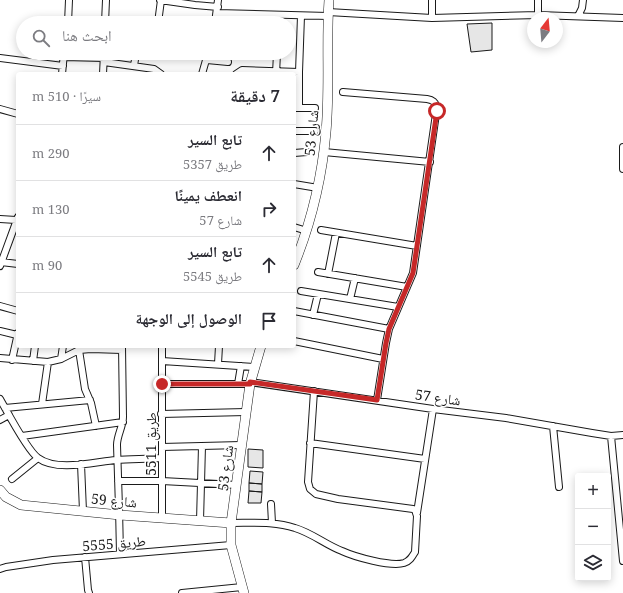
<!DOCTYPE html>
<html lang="ar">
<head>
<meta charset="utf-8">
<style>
  :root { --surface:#fff; --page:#f7f7f7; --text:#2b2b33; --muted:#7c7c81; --line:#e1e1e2 }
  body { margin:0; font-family:"Noto Serif","Noto Naskh Arabic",serif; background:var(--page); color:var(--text); direction:rtl }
  .controls { position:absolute; right:12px; bottom:12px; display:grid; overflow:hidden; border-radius:4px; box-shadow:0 2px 10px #0003 }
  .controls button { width:36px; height:36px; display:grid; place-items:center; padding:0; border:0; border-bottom:1px solid var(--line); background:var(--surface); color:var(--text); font:20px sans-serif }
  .compass { position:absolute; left:527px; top:12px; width:36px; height:36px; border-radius:50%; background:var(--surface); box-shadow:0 2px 10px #0003; rotate:16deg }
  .stop { position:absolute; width:12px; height:12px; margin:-9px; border:3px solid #c62828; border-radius:50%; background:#fff }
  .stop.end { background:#c62828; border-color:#fff; box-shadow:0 1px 4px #0008 }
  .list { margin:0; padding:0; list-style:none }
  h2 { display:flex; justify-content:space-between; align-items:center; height:52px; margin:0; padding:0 16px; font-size:17px }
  h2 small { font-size:13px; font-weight:400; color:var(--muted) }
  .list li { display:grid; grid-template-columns:26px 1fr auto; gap:12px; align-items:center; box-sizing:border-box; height:56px; padding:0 16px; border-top:1px solid var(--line) }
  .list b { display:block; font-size:15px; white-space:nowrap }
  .list p { margin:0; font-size:13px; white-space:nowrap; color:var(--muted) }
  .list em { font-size:13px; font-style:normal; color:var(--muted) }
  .icon { flex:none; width:22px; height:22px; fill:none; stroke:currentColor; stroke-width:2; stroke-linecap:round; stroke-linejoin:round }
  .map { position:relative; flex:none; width:623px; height:593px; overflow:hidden; direction:ltr }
  .search { position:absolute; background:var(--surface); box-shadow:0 2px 10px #0003; left:16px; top:16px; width:280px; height:44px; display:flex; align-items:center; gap:10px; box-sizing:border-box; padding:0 14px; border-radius:22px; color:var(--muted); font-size:15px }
  .panel { position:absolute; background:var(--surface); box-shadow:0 2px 10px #0003; left:16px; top:72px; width:280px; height:276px; border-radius:4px; direction:rtl }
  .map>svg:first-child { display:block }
  .building { fill:#e6e6e6; stroke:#1a1a1a }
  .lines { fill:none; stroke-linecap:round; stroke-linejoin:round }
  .street-casing { stroke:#1a1a1a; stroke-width:8 }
  .secondary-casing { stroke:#1a1a1a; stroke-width:10 }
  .street { stroke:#fff; stroke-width:6 }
  .secondary { stroke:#fff; stroke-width:9 }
  .route { stroke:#c62828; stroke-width:5 }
  .labels { text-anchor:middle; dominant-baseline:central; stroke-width:3; stroke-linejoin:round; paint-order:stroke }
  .street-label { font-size:14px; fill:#1a1a1a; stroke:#fff }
</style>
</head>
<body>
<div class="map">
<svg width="623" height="593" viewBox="0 0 623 593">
  <rect width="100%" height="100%" fill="#fff"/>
  <path class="building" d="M 492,23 L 492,50 L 471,52 L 467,24 Z
    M 248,449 L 263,450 L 263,468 L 248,467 Z
    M 250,471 L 263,472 L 262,484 L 249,483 Z
    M 249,483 L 262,484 L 262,492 L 249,491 Z
    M 249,491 L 262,492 L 261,503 L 248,503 Z"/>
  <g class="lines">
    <g class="street-casing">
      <path id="street" d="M 160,0 L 195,5 L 218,7
        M 432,0 L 432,18
        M 538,0 L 538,15
        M 328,12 L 432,18 L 538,15 L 623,18
        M 217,13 L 328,16
        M 578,16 L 582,8 L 583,0
        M 68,23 L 69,0
        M 68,23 L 84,23
        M 105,23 L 106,0
        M 158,23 L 161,0
        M 215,23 L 218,0
        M 64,57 L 104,58
        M 0,58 L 63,66
        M 207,60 L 228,62
        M 104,62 L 154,69 L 161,74
        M 134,66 L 136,53
        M 62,74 L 64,53
        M 103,74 L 104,53
        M 202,74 L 208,53
        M 236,74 L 242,70 L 299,72
        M 276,74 L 277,53
        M 343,92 L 427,99 C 433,100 435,102 437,107 L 413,273 L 389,329 L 386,343 L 377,400
        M 294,108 L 315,108
        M 299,108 L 299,72 L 301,16
        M 0,109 L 18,114
        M 294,131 L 315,131
        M 623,147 L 623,169
        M 324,152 L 430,162
        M 294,153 L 307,152
        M 294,184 L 318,188
        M 0,219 L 16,220
        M 294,227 L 307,231
        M 321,230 L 417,246
        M 1,262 L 18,264
        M 0,266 L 18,217
        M 318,272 L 407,287
        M 328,274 L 336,233
        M 301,291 L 398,307
        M 350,299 L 355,278
        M 0,306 L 18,311
        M 294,311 L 389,329
        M 313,315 L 318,294
        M 0,331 L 17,335
        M 294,341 L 383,359
        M 79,350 L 85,389 L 91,403 L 96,426
        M 0,358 L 48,362 L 61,359 L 79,350 L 91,349 L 122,350
        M 61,359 L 63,346
        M 12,360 L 18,333
        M 33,361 L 35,346
        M 162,361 L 254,367
        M 218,364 L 219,346
        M 250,382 L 433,409 L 506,418 L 592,433 L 611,436 L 623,435
        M 162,384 L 250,384
        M 238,384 L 241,366
        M 0,399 C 8,413 27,450 38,458 C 57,472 94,462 116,460 C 131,459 147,459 162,458
        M 42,404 L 48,362
        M 5,408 L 90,400
        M 161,414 L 246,412
        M 0,420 L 9,415
        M 553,426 L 559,487
        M 22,436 L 123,422
        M 611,436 L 623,561
        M 310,443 L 425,459
        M 162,447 L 241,445
        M 81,464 L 83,511
        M 12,479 L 38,458
        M 118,481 L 162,481 L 237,485
        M 271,504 L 272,523
        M 417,513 L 433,409
        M 162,518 L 162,346
        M 200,521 L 202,446
        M 231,523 C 253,523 275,521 295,528 C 312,533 326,545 342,551 C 355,557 391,567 404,563 C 410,561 412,557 415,552 L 417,516 L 415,510 L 413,509 L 338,499 L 316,494 L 310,489 L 308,482 L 314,391
        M 120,554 L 119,508 L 117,445 C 117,435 123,427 123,417 L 122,346
        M 85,557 L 88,590 L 89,593
        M 0,569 L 6,567 L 53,560 L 231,545
        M 182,593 L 242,587"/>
    </g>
    <g class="secondary-casing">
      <path id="secondary" d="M 294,265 C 311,223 322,177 326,132 C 330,88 326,44 329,0
        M 0,490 L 6,497 L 21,505 L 120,515 L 231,523
        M 244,593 L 231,545 L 231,523 L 250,384 L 261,346"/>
    </g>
    <use href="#street" class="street"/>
    <use href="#secondary" class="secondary"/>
  </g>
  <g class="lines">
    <path class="route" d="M 162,384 L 250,384 L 250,382 L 377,400 L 386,343 L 389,329 L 413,273 L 437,111"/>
  </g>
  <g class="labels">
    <g class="street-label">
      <text transform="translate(311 133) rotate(-85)">شارع 53</text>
      <text transform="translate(438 397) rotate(8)">شارع 57</text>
      <text transform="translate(150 444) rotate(-90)">طريق 5511</text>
      <text transform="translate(225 468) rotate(-83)">شارع 53</text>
      <text transform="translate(114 500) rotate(5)">شارع 59</text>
      <text transform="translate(114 543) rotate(-5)">طريق 5555</text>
    </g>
  </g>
</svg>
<div class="controls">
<button>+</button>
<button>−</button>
<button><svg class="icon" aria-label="layers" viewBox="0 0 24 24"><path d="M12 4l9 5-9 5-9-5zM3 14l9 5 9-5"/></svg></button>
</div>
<svg class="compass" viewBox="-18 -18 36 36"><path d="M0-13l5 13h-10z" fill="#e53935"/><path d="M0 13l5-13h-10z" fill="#7c7c81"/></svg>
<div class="stop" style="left:437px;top:111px"></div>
<div class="stop end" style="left:162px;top:384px"></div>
<div class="search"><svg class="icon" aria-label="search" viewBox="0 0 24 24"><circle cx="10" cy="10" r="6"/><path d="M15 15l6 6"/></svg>ابحث هنا</div>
<section class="panel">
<h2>7 دقيقة<small>سيرًا · 510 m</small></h2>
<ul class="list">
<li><svg class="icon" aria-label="ahead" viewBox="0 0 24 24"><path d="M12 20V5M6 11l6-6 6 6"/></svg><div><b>تابع السير</b><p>طريق 5357</p></div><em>290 m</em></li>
<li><svg class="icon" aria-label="right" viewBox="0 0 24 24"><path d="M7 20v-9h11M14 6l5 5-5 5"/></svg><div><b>انعطف يمينًا</b><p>شارع 57</p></div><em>130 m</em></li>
<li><svg class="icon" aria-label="ahead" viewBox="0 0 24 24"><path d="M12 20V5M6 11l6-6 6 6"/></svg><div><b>تابع السير</b><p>طريق 5545</p></div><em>90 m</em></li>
<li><svg class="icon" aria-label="arrive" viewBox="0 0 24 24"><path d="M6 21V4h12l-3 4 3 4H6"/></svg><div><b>الوصول إلى الوجهة</b></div></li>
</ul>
</section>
</div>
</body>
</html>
